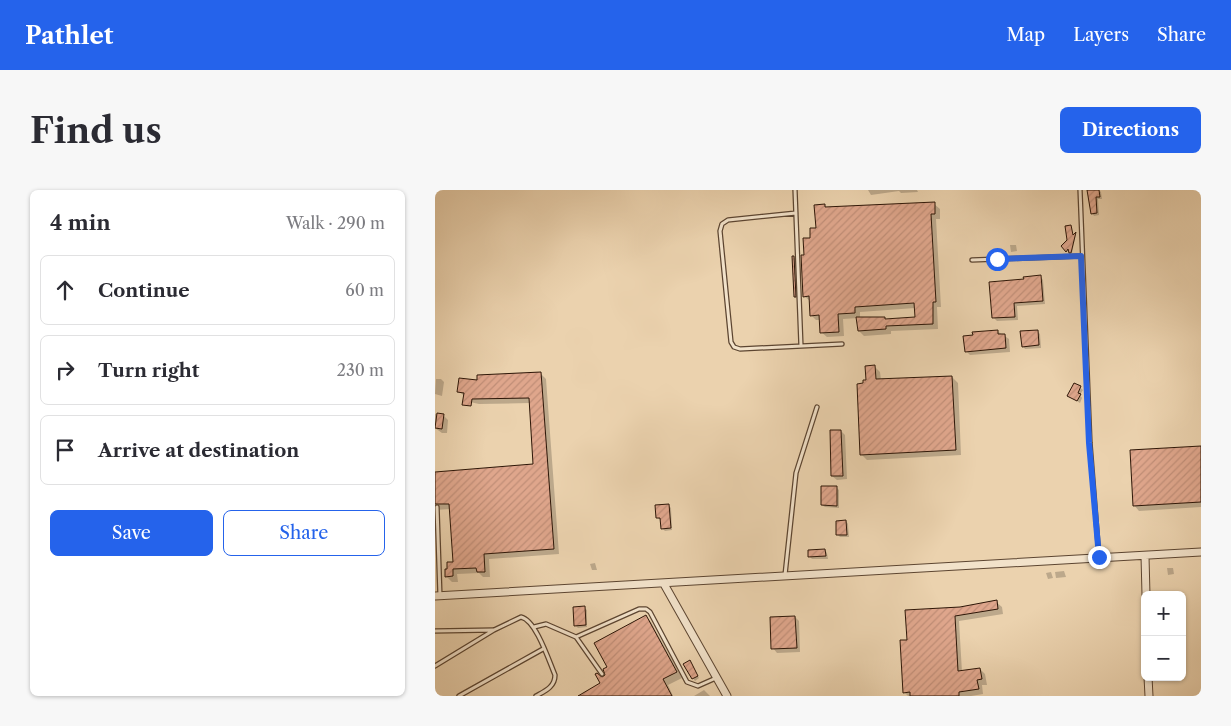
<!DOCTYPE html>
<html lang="en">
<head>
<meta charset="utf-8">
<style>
  :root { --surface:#fff; --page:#f7f7f7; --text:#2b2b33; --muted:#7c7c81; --line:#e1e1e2; --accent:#2563eb }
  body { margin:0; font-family:"Libre Caslon Text",serif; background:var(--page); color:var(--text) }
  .controls { position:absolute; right:15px; bottom:15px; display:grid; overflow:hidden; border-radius:8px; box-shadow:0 1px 4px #0004 }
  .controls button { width:45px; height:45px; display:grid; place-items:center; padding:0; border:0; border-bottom:1px solid var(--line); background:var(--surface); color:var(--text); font:25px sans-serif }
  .stop { position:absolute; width:15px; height:15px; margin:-11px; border:4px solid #2563eb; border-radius:50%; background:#fff }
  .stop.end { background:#2563eb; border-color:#fff; box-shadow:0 1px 5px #0008 }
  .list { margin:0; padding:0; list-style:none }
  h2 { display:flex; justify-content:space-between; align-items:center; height:65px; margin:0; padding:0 20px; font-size:21px }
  h2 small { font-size:16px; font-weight:400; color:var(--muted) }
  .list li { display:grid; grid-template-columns:32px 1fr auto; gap:15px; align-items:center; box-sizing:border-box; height:70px; margin:0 10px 10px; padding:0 10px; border:1px solid var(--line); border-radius:8px }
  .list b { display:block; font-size:19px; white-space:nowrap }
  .list em { font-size:16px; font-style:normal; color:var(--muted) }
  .actions { display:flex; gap:10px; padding:15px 20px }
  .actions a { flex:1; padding:11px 0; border:1px solid var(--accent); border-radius:8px; text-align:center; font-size:18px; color:var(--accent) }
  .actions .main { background:var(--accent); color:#fff }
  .icon { flex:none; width:28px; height:28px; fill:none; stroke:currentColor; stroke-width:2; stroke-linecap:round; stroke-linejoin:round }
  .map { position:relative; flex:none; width:766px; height:506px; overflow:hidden; border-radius:8px }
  header { display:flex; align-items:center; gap:30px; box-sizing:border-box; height:70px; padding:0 25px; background:var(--accent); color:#fff }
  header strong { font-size:24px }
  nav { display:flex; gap:28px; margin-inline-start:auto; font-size:18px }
  .intro { display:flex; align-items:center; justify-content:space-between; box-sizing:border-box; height:120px; padding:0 30px }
  h1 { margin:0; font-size:35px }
  .button { padding:12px 22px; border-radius:8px; background:var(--accent); color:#fff; font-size:18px; font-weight:700 }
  main { display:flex; gap:30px; padding:0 30px }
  aside { flex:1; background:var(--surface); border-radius:8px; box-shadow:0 1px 4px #0004 }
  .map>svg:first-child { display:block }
  .shadow { fill:#0003; fill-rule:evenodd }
  .building { fill:url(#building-hatch); stroke:#2d1607 }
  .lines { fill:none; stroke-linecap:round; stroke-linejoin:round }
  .lane-casing { stroke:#5c4531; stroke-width:5.5 }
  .street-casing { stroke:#5c4531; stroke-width:9 }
  .lane { stroke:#f2e2ca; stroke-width:3 }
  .street { stroke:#f2e2ca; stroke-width:7 }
  .route { stroke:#2563eb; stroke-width:6 }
</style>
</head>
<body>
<header>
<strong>Pathlet</strong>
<nav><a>Map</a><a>Layers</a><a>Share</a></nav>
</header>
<div class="intro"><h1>Find us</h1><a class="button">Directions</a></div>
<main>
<aside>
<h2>4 min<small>Walk · 290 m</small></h2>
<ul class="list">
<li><svg class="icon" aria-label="ahead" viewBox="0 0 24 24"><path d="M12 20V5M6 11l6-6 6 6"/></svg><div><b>Continue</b></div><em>60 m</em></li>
<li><svg class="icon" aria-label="right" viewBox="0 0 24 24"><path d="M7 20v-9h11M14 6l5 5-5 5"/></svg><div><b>Turn right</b></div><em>230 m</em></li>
<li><svg class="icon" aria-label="arrive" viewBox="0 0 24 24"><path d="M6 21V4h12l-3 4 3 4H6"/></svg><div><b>Arrive at destination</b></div></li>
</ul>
<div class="actions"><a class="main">Save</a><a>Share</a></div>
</aside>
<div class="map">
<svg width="766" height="506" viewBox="0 0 766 506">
  <defs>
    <pattern id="building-hatch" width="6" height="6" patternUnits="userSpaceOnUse" patternTransform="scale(1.25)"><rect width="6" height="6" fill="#dfa68c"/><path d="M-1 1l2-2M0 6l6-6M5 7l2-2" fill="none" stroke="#c08e77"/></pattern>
  </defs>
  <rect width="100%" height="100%" fill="#ebd2ae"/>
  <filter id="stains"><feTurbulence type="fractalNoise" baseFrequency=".004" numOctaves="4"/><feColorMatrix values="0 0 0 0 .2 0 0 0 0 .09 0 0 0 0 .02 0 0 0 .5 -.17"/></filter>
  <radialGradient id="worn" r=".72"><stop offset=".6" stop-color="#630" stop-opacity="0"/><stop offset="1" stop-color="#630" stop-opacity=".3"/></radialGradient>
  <path class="shadow" d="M 433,0 L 482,0 L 483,2 L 466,3 L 464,1 L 436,5 Z
    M 654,0 L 664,0 L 666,2 L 667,9 L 663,9 L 664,25 L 659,26 L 657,23 Z
    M 499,14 L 505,19 L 505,29 L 501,29 L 506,117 L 502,117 L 503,139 L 456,141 L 456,144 L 429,146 L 424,141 L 423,128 L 408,129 L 409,146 L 392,147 L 386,142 L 386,130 L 381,130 L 376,125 L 375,111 L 369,106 L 370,66 L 382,39 L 389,15 L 393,19 ZM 480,118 L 481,128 L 451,130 L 450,128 L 425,128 L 425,122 Z
    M 636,36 L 638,47 L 641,44 L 637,63 L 635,60 L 633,62 L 628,56 L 633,51 Z
    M 575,55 L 581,55 L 582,61 L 576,62 Z
    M 359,67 L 364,73 L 366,112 L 360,107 Z
    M 605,86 L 608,90 L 610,114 L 582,116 L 583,130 L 562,131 L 559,128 L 590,90 Z
    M 562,141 L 574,149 L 575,162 L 535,165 L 531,161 Z
    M 602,141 L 605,144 L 606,158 L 590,159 L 588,156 Z
    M 439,176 L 445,182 L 446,190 L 517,187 L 523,193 L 526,265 L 432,270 L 426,264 L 430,194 Z
    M 105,183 L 111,189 L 124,364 L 54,369 L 55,387 L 48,387 L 44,383 L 22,384 L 23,392 L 17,392 L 11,386 L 19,373 L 15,319 L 0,320 L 0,283 L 100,275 L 95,213 L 44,214 L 35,212 L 24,201 L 43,191 Z
    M 1,189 L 6,189 L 9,192 L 7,206 L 0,204 Z
    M 640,194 L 648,200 L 645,205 L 647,208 L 645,213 L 634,206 Z
    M 0,224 L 8,225 L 13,230 L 12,243 L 7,243 L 0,238 Z
    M 406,241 L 410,245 L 412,289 L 402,290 L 397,286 Z
    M 766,257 L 766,317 L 704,321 L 699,315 Z
    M 401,297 L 404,300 L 404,318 L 390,317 L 387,315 Z
    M 234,316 L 236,318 L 237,340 L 230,341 L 227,338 L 227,330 L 222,328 Z
    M 411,331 L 413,334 L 414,347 L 405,347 L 403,345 Z
    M 390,360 L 392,363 L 393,369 L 377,369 L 375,367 L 374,361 Z
    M 160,373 L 162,380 L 157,380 L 155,374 Z
    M 732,378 L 738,378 L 739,384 L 733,385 Z
    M 629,381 L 631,387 L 621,388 L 620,382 Z
    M 616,382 L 618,388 L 613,389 L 611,383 Z
    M 561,412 L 567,417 L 568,424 L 524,431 L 527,482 L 545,479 L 550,484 L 552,495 L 547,495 L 548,504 L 536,506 L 473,506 L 469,502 L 473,451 L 525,418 Z
    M 149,418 L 152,420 L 152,437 L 143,438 L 140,435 Z
    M 211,426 L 216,432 L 247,488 L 233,495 L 238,506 L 145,506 L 167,493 L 174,478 Z
    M 360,427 L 364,431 L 365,462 L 342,463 L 338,458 Z
    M 257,474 L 264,488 L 260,491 L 258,488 Z
    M 269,500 L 275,506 L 259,506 Z"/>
  <path class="building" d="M 652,0 L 664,0 L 665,7 L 661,7 L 662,23 L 656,24 Z
    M 500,12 L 500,24 L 496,24 L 501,112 L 498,112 L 498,134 L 451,136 L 451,139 L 423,141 L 421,127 L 450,127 L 450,129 L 480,127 L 479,113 L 420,117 L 420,123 L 403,124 L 404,142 L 385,143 L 384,125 L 375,126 L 374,106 L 368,107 L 366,65 L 369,65 L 368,48 L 375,48 L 375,38 L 381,38 L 379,15 L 390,14 L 390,17 Z
    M 636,35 L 638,45 L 641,42 L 636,63 L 634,63 L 633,59 L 631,62 L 626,56 L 632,50 L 630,36 Z
    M 357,66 L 359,66 L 361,107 L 359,107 Z
    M 606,85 L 608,111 L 579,113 L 580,127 L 557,128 L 554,92 L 589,89 L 588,87 Z
    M 563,140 L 563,144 L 570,144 L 571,158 L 530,162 L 528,146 L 538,145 L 537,142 Z
    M 603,140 L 604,155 L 587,157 L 585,141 Z
    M 440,175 L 441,189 L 517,186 L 521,260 L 425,265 L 422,194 L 428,193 L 428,190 L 431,190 L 430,176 Z
    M 106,182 L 119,359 L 49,364 L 50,382 L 42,382 L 41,378 L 18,379 L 18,386 L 10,387 L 10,379 L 12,379 L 12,372 L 18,372 L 14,314 L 0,314 L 0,282 L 98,274 L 94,208 L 37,209 L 36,216 L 27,215 L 29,203 L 22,202 L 24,188 L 42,190 L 42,185 Z
    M 639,193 L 646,196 L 643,203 L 646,204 L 642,211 L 632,206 Z
    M 2,223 L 9,224 L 7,239 L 0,238 Z
    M 395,240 L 406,240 L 408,286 L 396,286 Z
    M 766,256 L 766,312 L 698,316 L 695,260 Z
    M 386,296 L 402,296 L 402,316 L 386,315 Z
    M 234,314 L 236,338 L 226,339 L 225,328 L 221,328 L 220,315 Z
    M 411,330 L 412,345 L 401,345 L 401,331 Z
    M 390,359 L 391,366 L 373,367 L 373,360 Z
    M 562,410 L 563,419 L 520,426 L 523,481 L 545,478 L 547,489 L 542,490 L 544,499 L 524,502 L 524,506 L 475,506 L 475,502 L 468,503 L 465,450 L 472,450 L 470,420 L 525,417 Z
    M 150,416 L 151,435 L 139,436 L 138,417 Z
    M 211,425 L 242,482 L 228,489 L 237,506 L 143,506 L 165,493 L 160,484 L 162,483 L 167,487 L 170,485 L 168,479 L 172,477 L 159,453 Z
    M 360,426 L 362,458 L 336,459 L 335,427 Z
    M 255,470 L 263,486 L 257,489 L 248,474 Z"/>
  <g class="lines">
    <g class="lane-casing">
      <path id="lane" d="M 360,0 L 366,156
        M 645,0 L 655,253 L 664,367
        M 361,23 L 293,30 L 287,34 L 285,41 L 296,152 L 299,157 L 305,159 L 407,154
        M 537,70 L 646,66
        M 2,317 L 5,406
        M 350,385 L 361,283 L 382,217
        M 99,437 L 111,434 L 141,447 L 204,419 L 211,419 L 215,422 L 252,492 L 263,496 L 281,488
        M 0,441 L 58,440
        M 141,447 L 167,484
        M 0,476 L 59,440 L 86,427 C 101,430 114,471 120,485 C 120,497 110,501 101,506
        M 24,506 L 108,459"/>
    </g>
    <g class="street-casing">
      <path id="street" d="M 710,366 L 711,405
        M 229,394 L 292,506
        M 0,406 L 766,362
        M 713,487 L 714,506"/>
    </g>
    <use href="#lane" class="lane"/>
    <use href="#street" class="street"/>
  </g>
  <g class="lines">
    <path class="route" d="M 562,69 L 646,66 L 654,253 L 664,367"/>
  </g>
  <rect width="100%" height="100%" filter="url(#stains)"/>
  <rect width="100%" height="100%" fill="url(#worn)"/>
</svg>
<div class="controls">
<button>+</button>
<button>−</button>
</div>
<div class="stop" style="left:562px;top:69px"></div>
<div class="stop end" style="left:664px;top:367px"></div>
</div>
</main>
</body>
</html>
